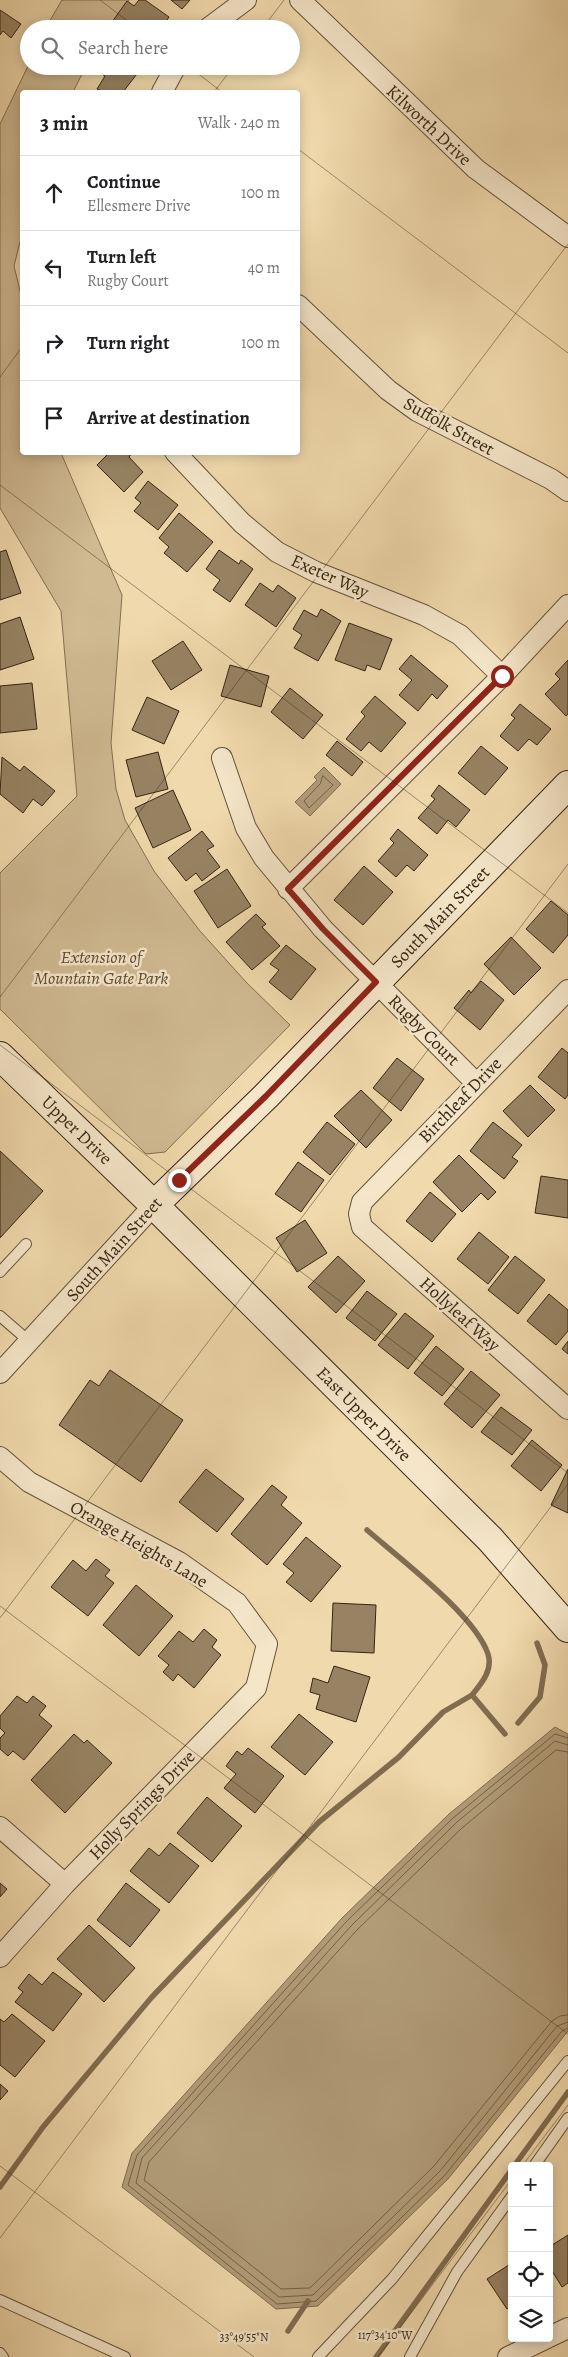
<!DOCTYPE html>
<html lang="en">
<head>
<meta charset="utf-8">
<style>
  :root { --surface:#fff; --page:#f2f2f2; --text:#202124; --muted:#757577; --line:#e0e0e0 }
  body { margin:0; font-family:Alegreya,serif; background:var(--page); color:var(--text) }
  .controls { position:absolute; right:15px; bottom:15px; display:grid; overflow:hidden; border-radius:5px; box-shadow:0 2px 12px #0003 }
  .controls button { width:45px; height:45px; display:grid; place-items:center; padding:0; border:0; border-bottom:1px solid var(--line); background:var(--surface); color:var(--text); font:25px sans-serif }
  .stop { position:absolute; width:15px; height:15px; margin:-11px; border:4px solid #8f2418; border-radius:50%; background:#fff }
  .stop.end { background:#8f2418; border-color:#fff; box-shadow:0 1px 5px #0008 }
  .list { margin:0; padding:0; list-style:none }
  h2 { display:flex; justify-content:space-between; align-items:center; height:65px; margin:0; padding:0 20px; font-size:21px }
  h2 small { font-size:16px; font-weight:400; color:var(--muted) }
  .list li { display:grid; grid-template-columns:32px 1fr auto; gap:15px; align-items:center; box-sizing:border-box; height:75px; padding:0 20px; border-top:1px solid var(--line) }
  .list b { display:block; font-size:19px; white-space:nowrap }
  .list p { margin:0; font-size:16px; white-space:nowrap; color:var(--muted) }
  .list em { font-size:16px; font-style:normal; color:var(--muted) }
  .icon { flex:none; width:28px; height:28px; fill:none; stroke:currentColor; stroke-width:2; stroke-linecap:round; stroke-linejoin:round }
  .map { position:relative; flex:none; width:568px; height:2357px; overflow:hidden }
  .search { position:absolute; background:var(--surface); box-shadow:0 2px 12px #0003; left:20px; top:20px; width:280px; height:55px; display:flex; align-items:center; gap:12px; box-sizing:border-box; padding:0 18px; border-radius:28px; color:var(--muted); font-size:19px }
  .panel { position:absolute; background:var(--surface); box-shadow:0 2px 12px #0003; left:20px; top:90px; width:280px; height:365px; border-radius:5px }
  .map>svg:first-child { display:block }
  .green { fill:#d0ba92; stroke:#837052 }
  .water { fill:#b19c78; stroke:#806c50 }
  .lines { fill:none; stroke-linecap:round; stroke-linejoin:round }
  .shore { stroke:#746046; stroke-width:1 }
  .stream { stroke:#806c50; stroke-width:5.5 }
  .building { fill:#978363; stroke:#362513 }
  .service-casing { stroke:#645239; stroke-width:12 }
  .minor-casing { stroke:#645239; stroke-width:22 }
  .secondary-casing { stroke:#362513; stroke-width:30 }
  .service { stroke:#f5e6c9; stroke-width:10 }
  .minor { stroke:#f5e6c9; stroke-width:20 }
  .secondary { stroke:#f5e6c9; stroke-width:28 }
  .route { stroke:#8f2418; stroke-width:6 }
  .ticks { fill:none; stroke:#362513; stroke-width:1; stroke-opacity:0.45 }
  .labels { text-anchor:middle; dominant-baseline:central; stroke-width:5; stroke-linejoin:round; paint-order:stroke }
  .street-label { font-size:18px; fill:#362513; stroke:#f5e6c9 }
  .park-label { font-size:18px; font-style:italic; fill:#5c4a33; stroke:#f5e6c9 }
  .ticks-label { font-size:12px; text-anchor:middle; fill:#362513; stroke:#f5e6c9; stroke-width:5; stroke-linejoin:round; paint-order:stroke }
</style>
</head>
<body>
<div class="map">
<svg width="568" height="2357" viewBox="0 0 568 2357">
  <rect width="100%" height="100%" fill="#f0d9ac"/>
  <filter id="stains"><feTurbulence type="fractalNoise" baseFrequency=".004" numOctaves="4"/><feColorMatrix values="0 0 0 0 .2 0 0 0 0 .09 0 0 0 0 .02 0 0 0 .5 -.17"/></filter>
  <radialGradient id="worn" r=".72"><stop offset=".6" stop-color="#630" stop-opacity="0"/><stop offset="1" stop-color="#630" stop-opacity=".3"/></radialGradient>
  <path class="green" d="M 62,0 L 129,0 L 108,29 L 45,29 Z
    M 29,64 L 29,66 L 86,66 L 73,92 L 22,92 L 22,234 L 14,266 L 22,299 L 22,452 L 61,453 L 122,595 L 111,743 L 116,789 L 125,820 L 154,871 L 200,931 L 246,982 L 290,1025 L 165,1152 L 146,1154 L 0,1009 L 0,873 L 77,796 L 61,611 L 0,508 L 0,124 Z"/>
  <path class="water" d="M 324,767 L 341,784 L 310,816 L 295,802 L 317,780 L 314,777 Z
    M 555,1727 L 568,1734 L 568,2031 L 448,2179 L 318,2306 L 276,2309 L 122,2187 L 132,2153 L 342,1918 L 449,1814 Z"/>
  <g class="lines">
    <path class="shore" d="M 323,776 L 333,785 L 309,808 L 304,801 L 320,784 Z
      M 568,1738 L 555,1734 L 453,1818 L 346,1922 L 137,2155 L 128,2185 L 277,2304 L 316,2301 L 445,2175 L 562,2031 L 568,2028
      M 568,1745 L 555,1741 L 457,1822 L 351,1926 L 142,2158 L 136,2183 L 279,2297 L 313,2295 L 440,2171 L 557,2026 L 568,2022
      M 568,1752 L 556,1750 L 462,1828 L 356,1931 L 149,2162 L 144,2180 L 281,2289 L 310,2288 L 434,2166 L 552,2021 L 560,2016 L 568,2015"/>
    <path class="stream" d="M 367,1530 C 399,1558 475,1615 488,1654 C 493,1670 482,1683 472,1695 L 505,1734
      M 518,1723 L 540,1697 L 545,1665 L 537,1643
      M 514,2166 L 568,2092
      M 0,2187 L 43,2127 L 151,1998 L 319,1822 L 399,1757 L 443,1712 L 472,1695
      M 288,2331 L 308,2301
      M 376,2357 L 512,2169"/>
  </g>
  <path class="building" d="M 139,0 L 145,0 L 169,17 L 161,29 L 107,29 L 127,1 L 134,6 Z
    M 171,0 L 190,0 L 182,9 Z
    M 0,10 L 21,24 L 11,38 L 3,31 L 0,35 Z
    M 96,66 L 133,66 L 140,70 L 123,92 L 103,92 L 97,89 L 105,76 L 95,70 Z
    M 110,452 L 133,452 L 129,457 L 143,472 L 124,492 L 97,465 Z
    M 148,481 L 178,505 L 158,530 L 134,511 L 141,503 L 135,498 Z
    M 179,513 L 213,542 L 187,572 L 164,553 L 169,547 L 159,538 Z
    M 6,550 L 21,593 L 0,600 L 0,552 Z
    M 219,550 L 239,564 L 241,560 L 253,569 L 230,602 L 213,590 L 220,580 L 206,569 Z
    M 260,583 L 273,592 L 278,585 L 296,598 L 276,627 L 245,605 Z
    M 321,609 L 341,621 L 318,661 L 294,648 L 302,635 L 293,629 L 304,610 L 317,617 Z
    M 20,617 L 34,659 L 0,670 L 0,624 Z
    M 349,623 L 392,639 L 380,670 L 367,665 L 365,671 L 335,660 Z
    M 183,641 L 202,670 L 171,690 L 152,661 Z
    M 411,655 L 448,686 L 437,699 L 432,694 L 418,711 L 399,695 L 412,680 L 399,669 Z
    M 568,660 L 568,714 L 566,716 L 545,694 L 560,679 L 555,674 Z
    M 230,665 L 269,676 L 261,707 L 221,696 Z
    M 32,683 L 37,729 L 0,733 L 0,686 Z
    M 290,688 L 323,715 L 303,739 L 271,712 Z
    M 375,696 L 406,723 L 381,752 L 369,742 L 361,751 L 346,739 L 365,716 L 361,712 Z
    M 147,697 L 179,711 L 164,744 L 132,730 Z
    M 520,704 L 551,729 L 537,745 L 529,739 L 518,751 L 500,736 L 515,718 L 511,715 Z
    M 337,741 L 363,762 L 352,776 L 326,755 Z
    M 481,746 L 508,768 L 485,795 L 458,773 Z
    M 158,752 L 168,789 L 136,797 L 126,760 Z
    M 2,757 L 20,771 L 24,766 L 55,791 L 42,806 L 33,799 L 23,813 L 0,794 Z
    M 439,785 L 470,810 L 456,827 L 448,820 L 437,834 L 418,818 L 435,799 L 431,796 Z
    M 173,790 L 191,830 L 153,848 L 135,808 Z
    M 398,829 L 428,855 L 414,871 L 407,865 L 396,877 L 378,861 L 394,843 L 390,839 Z
    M 202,831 L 214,846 L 207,850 L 220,867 L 202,881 L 196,873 L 186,881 L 168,858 Z
    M 364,866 L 393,892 L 363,925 L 334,900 Z
    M 227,869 L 251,906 L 218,928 L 194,891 Z
    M 551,901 L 568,915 L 568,935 L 553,953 L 526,929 Z
    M 256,914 L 266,924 L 262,927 L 280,946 L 252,970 L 226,942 Z
    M 511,937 L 541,968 L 514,995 L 484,964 Z
    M 286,945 L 316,969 L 291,1000 L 269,982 L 279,970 L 270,964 Z
    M 481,981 L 504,1000 L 480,1030 L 454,1008 L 469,990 L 471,993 Z
    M 562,1048 L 568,1053 L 568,1095 L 565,1099 L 538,1077 Z
    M 397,1058 L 424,1079 L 401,1111 L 373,1088 Z
    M 530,1085 L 555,1110 L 528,1137 L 503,1111 Z
    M 361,1090 L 392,1120 L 366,1148 L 334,1116 Z
    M 327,1122 L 355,1144 L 330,1175 L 303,1152 Z
    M 493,1122 L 522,1145 L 512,1157 L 518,1161 L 504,1179 L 470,1151 Z
    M 0,1151 L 43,1191 L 0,1238 Z
    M 459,1155 L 496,1192 L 488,1200 L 481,1193 L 462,1212 L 433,1182 Z
    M 298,1162 L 324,1180 L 301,1212 L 275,1194 Z
    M 541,1176 L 568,1180 L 568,1218 L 535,1213 Z
    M 430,1192 L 456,1214 L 432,1242 L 406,1221 Z
    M 305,1220 L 327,1253 L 297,1272 L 276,1238 Z
    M 479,1232 L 509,1257 L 488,1284 L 457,1259 Z
    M 338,1256 L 365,1281 L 336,1313 L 308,1287 Z
    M 515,1256 L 545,1280 L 518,1314 L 488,1290 Z
    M 367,1291 L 397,1314 L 375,1341 L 346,1318 Z
    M 549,1294 L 568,1310 L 568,1331 L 556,1345 L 527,1321 Z
    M 405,1313 L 434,1336 L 408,1369 L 378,1345 Z
    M 568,1341 L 568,1354 L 562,1349 Z
    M 436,1346 L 464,1369 L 442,1396 L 414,1373 Z
    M 110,1370 L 183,1420 L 141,1482 L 59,1425 L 90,1380 L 99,1386 Z
    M 471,1371 L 500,1395 L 472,1428 L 444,1404 Z
    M 501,1407 L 532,1430 L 512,1455 L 481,1432 Z
    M 532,1440 L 562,1465 L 541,1491 L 511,1466 Z
    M 206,1469 L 244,1499 L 217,1532 L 179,1502 Z
    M 568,1469 L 568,1513 L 551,1505 Z
    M 272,1485 L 287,1497 L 281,1505 L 302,1523 L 267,1565 L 231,1534 Z
    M 306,1537 L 341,1566 L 311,1602 L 286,1582 L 294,1573 L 283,1564 Z
    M 96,1559 L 110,1570 L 105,1576 L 114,1583 L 88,1616 L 51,1587 L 73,1560 L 86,1571 Z
    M 136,1585 L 173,1616 L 139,1656 L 103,1625 Z
    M 333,1603 L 376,1605 L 374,1653 L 331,1651 Z
    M 204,1629 L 217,1640 L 212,1647 L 221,1655 L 194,1688 L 178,1674 L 173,1681 L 163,1672 L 169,1665 L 158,1656 L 179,1631 L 193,1642 Z
    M 334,1666 L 370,1677 L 356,1722 L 316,1709 L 320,1695 L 310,1692 L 313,1678 L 328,1683 Z
    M 17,1696 L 27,1703 L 33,1696 L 46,1706 L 39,1715 L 52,1726 L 24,1760 L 13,1751 L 8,1756 L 0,1749 L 0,1738 L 5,1733 L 0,1728 L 0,1716 Z
    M 299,1714 L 333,1742 L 305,1775 L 271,1747 Z
    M 74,1734 L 84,1743 L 87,1740 L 112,1763 L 65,1813 L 31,1780 Z
    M 248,1748 L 284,1776 L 255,1813 L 224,1788 L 236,1774 L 226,1766 L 237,1751 L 242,1755 Z
    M 207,1797 L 242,1826 L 212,1862 L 177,1833 Z
    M 170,1843 L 199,1866 L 169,1903 L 130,1871 L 149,1848 L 159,1856 Z
    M 0,1883 L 7,1889 L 0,1897 Z
    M 126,1883 L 160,1910 L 130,1947 L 97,1920 Z
    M 89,1925 L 135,1968 L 104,2002 L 57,1959 Z
    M 53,1972 L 82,1994 L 53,2031 L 15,2002 L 23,1992 L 18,1988 L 29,1974 L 42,1985 Z
    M 12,2014 L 45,2041 L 15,2077 L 0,2065 L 0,2019 L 4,2022 Z
    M 0,2084 L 8,2091 L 0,2100 Z
    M 568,2235 L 568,2283 L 562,2287 L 549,2266 L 549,2247 Z
    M 512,2263 L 512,2306 L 507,2309 L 487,2279 Z"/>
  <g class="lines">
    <g class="service-casing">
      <path id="service" d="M 0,1272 L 26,1244
        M 0,1316 L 30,1342
        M 534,2166 L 568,2118
        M 0,2300 L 125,2357
        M 0,2353 L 3,2357
        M 318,2357 L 392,2279 L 568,2061
        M 410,2357 L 457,2272 L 512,2196"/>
    </g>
    <g class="minor-casing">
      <path id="minor" d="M 300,0 L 476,169 L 568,237
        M 207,29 L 246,0
        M 162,92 L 176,66
        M 298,305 L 388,390 L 417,411 L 551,479 L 568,491
        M 175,452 L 242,523 L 277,552 L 316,572 L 424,615 L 460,635 L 502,676
        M 222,758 L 246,828 L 264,858 L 323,929 L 476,1083
        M 288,889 L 502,676 L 568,605
        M 568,990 L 362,1202 L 359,1214 L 362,1227 L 568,1409
        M 0,1373 L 154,1205
        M 0,1457 L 29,1482 L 179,1562 L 237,1603 L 267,1644 L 256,1688 L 65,1884 L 0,1957
        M 0,1827 L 65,1884
        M 549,2337 L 568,2328
        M 508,2357 L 547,2338"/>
    </g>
    <g class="secondary-casing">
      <path id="secondary" d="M 0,1056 L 154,1205 L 490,1539 L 568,1628
        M 154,1205 L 266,1096 L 568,785"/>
    </g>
    <use href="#service" class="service"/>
    <use href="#minor" class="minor"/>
    <use href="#secondary" class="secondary"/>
  </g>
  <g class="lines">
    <path class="route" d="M 179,1180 L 266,1096 L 376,982 L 323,929 L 288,889 L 502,676"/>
  </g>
  <path class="ticks" d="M 100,0 L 138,29M 262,29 L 284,0M 188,66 L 222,92M 214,92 L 234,66M 298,149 L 568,353M 0,377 L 22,347M 0,485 L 568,913M 0,997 L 568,244M 0,1045 L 568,1473M 0,1606 L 568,2034M 0,1618 L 568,864M 0,2166 L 254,2357M 522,2166 L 568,2105M 0,2238 L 568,1484M 378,2357 L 512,2179"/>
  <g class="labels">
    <g class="street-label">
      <text transform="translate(429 125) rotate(43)">Kilworth Drive</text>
      <text transform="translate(449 426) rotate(29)">Suffolk Street</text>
      <text transform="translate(330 576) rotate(24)">Exeter Way</text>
      <text transform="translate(440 917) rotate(-46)">South Main Street</text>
      <text transform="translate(424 1030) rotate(45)">Rugby Court</text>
      <text transform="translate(460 1100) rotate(-46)">Birchleaf Drive</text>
      <text transform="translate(77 1130) rotate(44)">Upper Drive</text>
      <text transform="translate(114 1249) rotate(-48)">South Main Street</text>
      <text transform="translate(460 1314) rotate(42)">Hollyleaf Way</text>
      <text transform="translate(364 1414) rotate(45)">East Upper Drive</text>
      <text transform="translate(139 1544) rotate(30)">Orange Heights Lane</text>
      <text transform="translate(142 1805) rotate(-46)">Holly Springs Drive</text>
    </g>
    <g class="park-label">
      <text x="101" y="957">Extension of<tspan x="101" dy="21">Mountain Gate Park</tspan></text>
    </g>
  </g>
  <g class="ticks-label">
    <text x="385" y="2339">117°34'10"W</text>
    <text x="244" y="2341">33°49'55"N</text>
  </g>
  <rect width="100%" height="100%" filter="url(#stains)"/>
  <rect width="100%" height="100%" fill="url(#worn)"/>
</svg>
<div class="controls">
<button>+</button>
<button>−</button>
<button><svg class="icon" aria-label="locate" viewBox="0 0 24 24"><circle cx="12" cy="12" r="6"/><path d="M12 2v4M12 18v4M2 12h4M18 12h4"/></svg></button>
<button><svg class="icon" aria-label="layers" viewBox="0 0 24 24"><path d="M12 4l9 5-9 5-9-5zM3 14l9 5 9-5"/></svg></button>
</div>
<div class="stop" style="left:502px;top:676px"></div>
<div class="stop end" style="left:179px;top:1180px"></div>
<div class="search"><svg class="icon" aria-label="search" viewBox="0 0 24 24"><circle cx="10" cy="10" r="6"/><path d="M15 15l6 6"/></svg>Search here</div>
<section class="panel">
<h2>3 min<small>Walk · 240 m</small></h2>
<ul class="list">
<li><svg class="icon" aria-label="ahead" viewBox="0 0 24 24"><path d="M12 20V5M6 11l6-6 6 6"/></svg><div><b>Continue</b><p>Ellesmere Drive</p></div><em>100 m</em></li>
<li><svg class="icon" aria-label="left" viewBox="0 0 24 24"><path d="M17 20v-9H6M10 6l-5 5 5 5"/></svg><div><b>Turn left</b><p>Rugby Court</p></div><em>40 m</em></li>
<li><svg class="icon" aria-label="right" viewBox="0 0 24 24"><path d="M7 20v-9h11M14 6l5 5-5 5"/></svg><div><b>Turn right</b></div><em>100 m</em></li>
<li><svg class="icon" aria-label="arrive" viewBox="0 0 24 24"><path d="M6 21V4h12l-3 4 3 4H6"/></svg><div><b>Arrive at destination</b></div></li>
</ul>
</section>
</div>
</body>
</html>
